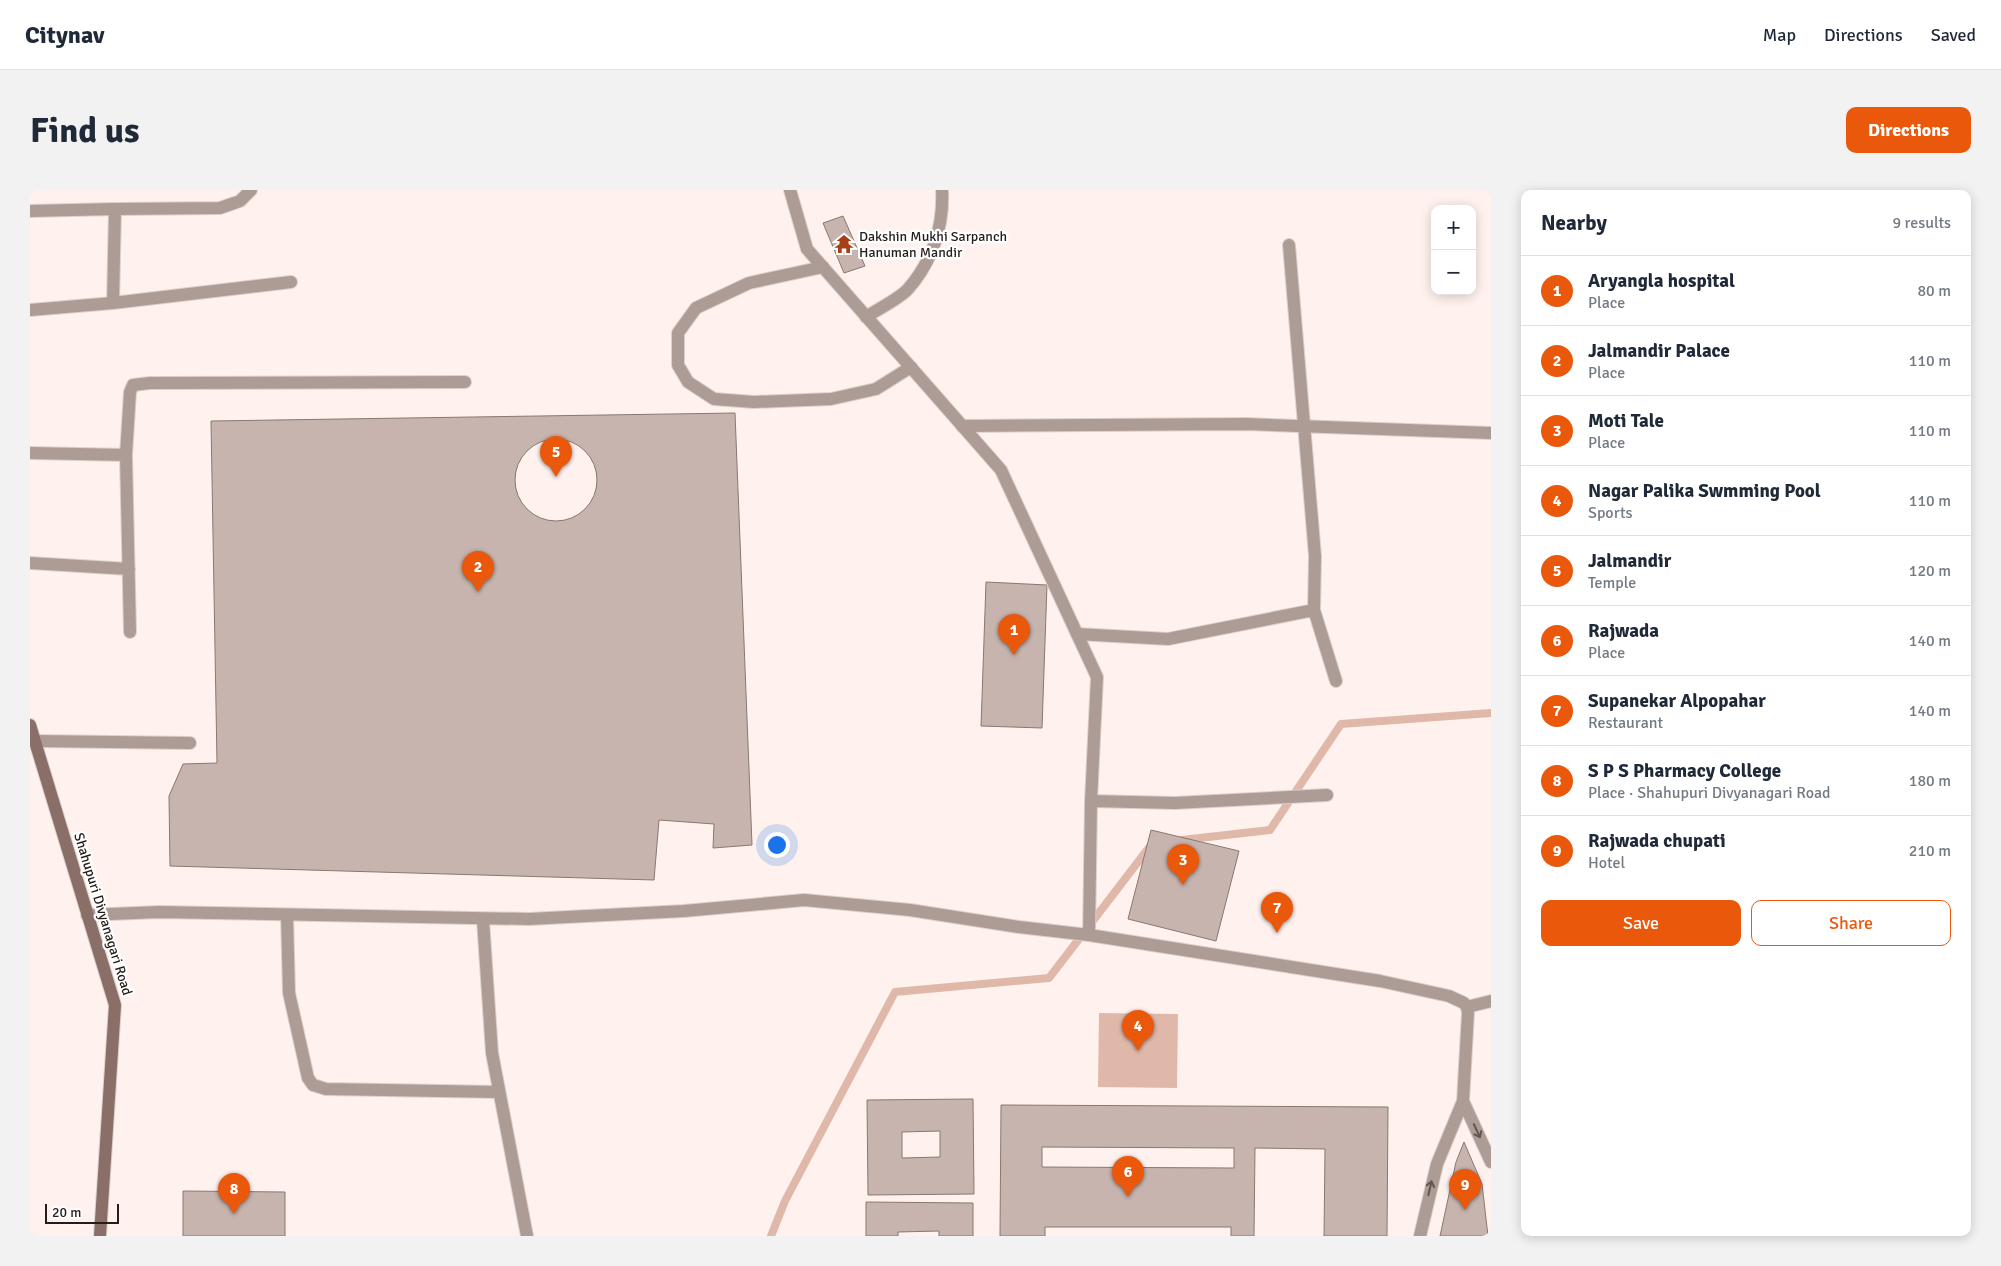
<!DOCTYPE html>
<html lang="en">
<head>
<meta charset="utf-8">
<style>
  :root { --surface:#fff; --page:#f2f2f3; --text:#1f2937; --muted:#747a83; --line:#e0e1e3; --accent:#ea580c }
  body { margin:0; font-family:Signika,sans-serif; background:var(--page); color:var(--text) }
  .controls { position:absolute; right:15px; top:15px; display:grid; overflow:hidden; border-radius:10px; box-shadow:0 2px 12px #0003 }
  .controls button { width:45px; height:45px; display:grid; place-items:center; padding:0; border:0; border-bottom:1px solid var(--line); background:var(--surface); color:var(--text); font:25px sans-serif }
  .scale { position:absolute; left:15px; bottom:12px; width:74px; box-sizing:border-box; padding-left:5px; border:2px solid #241d1a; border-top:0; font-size:14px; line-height:18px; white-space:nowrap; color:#241d1a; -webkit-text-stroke:4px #fff; paint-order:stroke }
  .you { position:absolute; left:746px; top:654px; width:18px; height:18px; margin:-12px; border:4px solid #fff; border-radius:50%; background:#1a73e8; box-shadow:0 0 0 8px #1a73e833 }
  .badge { display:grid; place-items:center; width:32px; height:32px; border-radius:50%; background:var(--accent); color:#fff; font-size:16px; font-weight:700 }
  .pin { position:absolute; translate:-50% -41px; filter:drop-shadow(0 1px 2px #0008) }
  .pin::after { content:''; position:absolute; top:26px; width:18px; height:15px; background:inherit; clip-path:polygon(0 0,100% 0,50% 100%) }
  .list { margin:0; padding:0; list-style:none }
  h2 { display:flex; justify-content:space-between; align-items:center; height:65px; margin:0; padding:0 20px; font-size:21px }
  h2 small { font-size:16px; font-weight:400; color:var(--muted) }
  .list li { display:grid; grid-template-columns:32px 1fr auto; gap:15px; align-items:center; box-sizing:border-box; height:70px; padding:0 20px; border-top:1px solid var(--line) }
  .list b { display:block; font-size:19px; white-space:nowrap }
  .list p { margin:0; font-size:16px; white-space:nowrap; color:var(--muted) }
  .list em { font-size:16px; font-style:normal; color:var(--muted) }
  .actions { display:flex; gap:10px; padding:15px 20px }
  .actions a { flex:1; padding:11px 0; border:1px solid var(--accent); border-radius:10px; text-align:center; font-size:18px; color:var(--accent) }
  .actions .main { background:var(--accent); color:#fff }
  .map { position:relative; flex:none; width:1461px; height:1046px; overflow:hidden; border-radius:10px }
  header { display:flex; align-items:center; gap:30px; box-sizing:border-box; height:70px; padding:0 25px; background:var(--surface); border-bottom:1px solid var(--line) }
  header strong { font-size:24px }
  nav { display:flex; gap:28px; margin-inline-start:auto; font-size:18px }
  .intro { display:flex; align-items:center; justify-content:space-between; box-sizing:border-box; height:120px; padding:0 30px }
  h1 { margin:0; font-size:35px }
  .button { padding:12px 22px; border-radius:10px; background:var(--accent); color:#fff; font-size:18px; font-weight:700 }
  main { display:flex; gap:30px; padding:0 30px }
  aside { flex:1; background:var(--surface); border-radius:10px; box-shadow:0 2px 12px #0003 }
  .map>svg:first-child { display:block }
  .water { fill:#e0b8aa }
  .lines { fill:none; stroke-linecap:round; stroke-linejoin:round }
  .stream { stroke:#e0b8aa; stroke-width:8 }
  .building { fill:#c8b4ae; stroke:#897770; fill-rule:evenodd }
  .minor-casing { stroke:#dcd0cc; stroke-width:14 }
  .tertiary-casing { stroke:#dcd0cc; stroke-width:14 }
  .secondary-casing { stroke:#dcd0cc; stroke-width:14 }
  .minor { stroke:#ad9b95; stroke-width:12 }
  .tertiary { stroke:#ad9b95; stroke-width:12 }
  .secondary { stroke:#896f67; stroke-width:12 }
  .oneway { stroke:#625651 }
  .labels { text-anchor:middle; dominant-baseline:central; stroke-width:4.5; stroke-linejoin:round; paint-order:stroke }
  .poi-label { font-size:14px; fill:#241d1a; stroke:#fff; text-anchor:start }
  .street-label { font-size:14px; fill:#241d1a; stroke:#fff }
</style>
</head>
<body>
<header>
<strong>Citynav</strong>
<nav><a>Map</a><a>Directions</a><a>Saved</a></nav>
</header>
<div class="intro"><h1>Find us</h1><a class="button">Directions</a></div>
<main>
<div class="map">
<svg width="1461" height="1046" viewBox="0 0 1461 1046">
  <rect width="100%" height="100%" fill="#fff2ee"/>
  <path class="water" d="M 1069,823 L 1148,824 L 1147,898 L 1068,897 Z"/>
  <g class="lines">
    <path class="stream" d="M 1152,650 L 1240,640 L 1311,534 L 1461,523
      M 741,1046 L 755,1011 L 865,802 L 1019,788 L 1121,655"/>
  </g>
  <path class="building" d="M 813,26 L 835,76 L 814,83 L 793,33 Z
    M 705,223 L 722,655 L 683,658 L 684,634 L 629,630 L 624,690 L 140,676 L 139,606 L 153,574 L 187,573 L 181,231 Z
    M485 290a41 41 0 1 1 82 0a41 41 0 1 1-82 0Z
    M 956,392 L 1017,395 L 1012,538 L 951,536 Z
    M 1121,640 L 1209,661 L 1186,751 L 1098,729 Z
    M 943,909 L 944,1004 L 838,1005 L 837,910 ZM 910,941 L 910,967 L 872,968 L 872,942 Z
    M 971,915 L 1358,917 L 1357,1046 L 1294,1046 L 1295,959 L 1225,958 L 1224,1046 L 1201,1046 L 1201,1037 L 1015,1037 L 1015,1046 L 970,1046 ZM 1012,957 L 1204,958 L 1204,978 L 1012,977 Z
    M 1434,952 L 1452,994 L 1458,1046 L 1410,1046 L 1426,972 Z
    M 153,1001 L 255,1002 L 255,1046 L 153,1046 Z
    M 836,1012 L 943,1013 L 943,1046 L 909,1046 L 909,1041 L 868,1042 L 868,1046 L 836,1046 Z"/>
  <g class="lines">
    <g class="minor-casing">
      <path id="minor" d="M 0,21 L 85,19
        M 1259,55 L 1285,366 L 1284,420 L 1306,491
        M 793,77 L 719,93 L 666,118 L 648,143 L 648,175 L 658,192 L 684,209 L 724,212 L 801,209 L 846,199 L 881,177
        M 83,113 L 85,19 L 190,18 L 210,11 L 221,0
        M 0,120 L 83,113 L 261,92
        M 836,127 C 848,119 869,109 878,99 C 902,72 914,36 912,0
        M 932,236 L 1216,234 L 1461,243
        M 0,263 L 96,265
        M 0,373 L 99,379
        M 100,442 L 96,265 L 100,202 L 103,195 L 120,193 L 435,192
        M 1047,444 L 1138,449 L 1284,420
        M 5,551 L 160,553
        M 1061,611 L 1145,613 L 1297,605
        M 257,725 L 259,803 L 278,888 L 283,895 L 296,899 L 469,902
        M 453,730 L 462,863 L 497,1046
        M 1437,817 L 1461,811"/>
    </g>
    <g class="tertiary-casing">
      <path id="tertiary" d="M 760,0 L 777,59 L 971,280 L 1067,487 L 1061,611 L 1059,745
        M 57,725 L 129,722 L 499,729 L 654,721 L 774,710 L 880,720 L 989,737 L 1059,745 L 1350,791 L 1419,806 L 1434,813 L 1437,817 L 1438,823 L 1433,911 L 1407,974 L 1390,1046
        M 1433,911 L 1461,972"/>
    </g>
    <g class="secondary-casing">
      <path id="secondary" d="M 0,535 L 85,815 L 70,1046"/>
    </g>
    <use href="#minor" class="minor"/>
    <use href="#tertiary" class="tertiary"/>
    <use href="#secondary" class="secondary"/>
  </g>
  <defs><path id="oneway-shaft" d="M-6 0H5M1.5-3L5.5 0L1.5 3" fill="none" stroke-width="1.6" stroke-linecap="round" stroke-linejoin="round" transform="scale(1.25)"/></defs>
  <g class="oneway">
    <use href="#oneway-shaft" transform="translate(1447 941) rotate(65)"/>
    <use href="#oneway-shaft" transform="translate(1400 998) rotate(-77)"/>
  </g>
  <defs>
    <g id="temple-bare" transform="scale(1.5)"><path d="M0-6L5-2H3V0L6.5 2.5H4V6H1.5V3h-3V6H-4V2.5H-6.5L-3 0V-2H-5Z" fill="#a64018" stroke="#fff" stroke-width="2.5" paint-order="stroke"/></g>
  </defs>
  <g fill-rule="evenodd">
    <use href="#temple-bare" x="814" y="54"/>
  </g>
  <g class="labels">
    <g class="poi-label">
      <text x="829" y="46">Dakshin Mukhi Sarpanch<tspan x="829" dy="16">Hanuman Mandir</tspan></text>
    </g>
    <g class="street-label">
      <text transform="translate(73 724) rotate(73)">Shahupuri Divyanagari Road</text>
    </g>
  </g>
</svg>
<div class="controls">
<button>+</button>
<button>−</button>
</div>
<div class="scale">20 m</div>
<div class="you"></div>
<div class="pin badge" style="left:984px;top:465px">1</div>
<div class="pin badge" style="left:448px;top:402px">2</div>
<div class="pin badge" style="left:1153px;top:695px">3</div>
<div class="pin badge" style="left:1108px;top:861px">4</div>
<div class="pin badge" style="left:526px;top:287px">5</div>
<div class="pin badge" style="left:1098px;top:1007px">6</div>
<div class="pin badge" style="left:1247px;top:743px">7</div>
<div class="pin badge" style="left:204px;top:1024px">8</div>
<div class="pin badge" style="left:1435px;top:1020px">9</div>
</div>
<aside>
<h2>Nearby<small>9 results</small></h2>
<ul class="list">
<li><span class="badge">1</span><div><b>Aryangla hospital</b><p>Place</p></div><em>80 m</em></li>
<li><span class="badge">2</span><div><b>Jalmandir Palace</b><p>Place</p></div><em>110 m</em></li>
<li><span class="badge">3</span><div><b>Moti Tale</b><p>Place</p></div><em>110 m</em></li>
<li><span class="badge">4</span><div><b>Nagar Palika Swmming Pool</b><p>Sports</p></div><em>110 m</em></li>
<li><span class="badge">5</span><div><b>Jalmandir</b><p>Temple</p></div><em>120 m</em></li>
<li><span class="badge">6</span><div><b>Rajwada</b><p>Place</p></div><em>140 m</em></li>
<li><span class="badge">7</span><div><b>Supanekar Alpopahar</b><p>Restaurant</p></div><em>140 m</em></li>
<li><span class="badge">8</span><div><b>S P S Pharmacy College</b><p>Place · Shahupuri Divyanagari Road</p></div><em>180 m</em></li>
<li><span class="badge">9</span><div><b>Rajwada chupati</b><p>Hotel</p></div><em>210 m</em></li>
</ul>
<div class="actions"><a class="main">Save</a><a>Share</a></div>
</aside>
</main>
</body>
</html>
